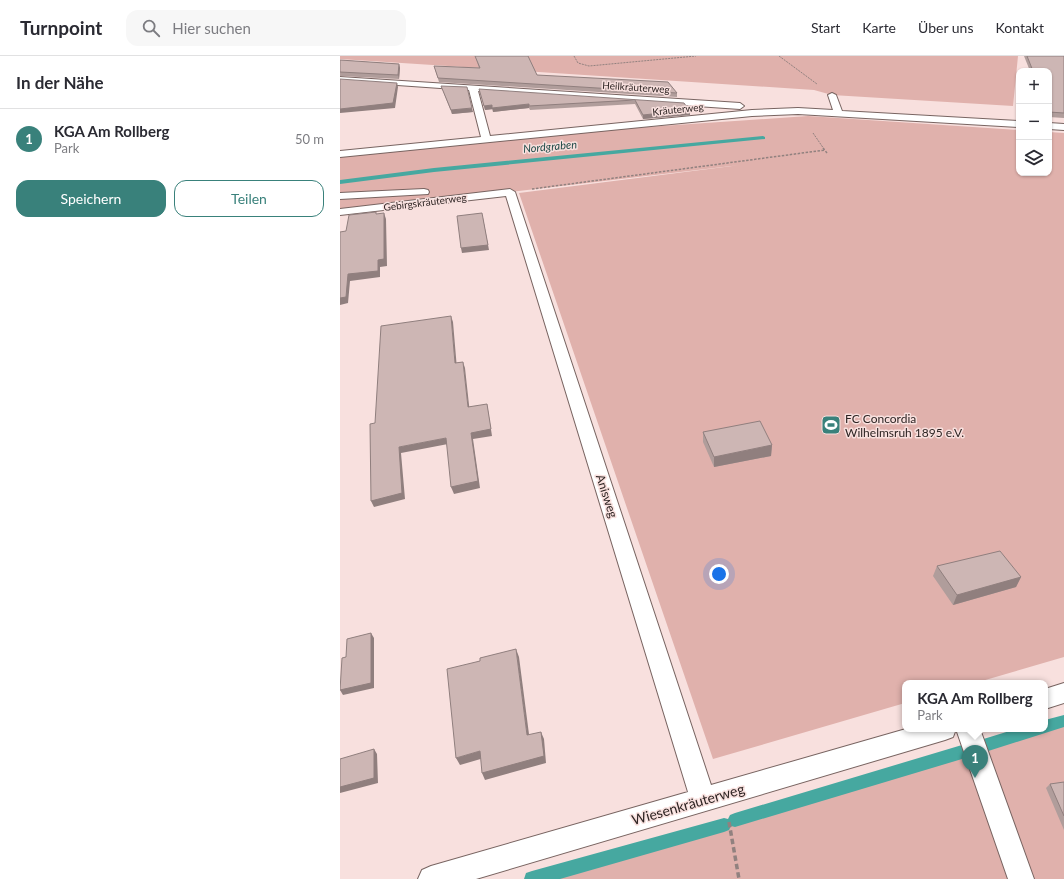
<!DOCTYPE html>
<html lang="de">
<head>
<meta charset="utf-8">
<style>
  :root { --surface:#fff; --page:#f7f7f7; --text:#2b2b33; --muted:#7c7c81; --line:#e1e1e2; --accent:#39817b }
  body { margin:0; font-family:Lato,sans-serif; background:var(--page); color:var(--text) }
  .controls { position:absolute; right:12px; top:12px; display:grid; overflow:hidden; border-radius:8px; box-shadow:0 1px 3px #0004 }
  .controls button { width:36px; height:36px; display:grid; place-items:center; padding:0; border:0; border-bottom:1px solid var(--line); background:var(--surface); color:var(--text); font:20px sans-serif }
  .you { position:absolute; left:379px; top:518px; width:14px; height:14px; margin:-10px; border:3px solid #fff; border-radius:50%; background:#1a73e8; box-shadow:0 0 0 6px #1a73e833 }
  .badge { display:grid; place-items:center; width:26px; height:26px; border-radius:50%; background:var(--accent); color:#fff; font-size:13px; font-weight:700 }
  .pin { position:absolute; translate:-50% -33px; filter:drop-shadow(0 1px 2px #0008) }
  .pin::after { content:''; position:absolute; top:21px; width:14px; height:12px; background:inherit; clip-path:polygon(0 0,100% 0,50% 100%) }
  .popup { position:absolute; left:562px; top:624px; width:146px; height:52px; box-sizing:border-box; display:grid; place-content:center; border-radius:8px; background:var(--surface); filter:drop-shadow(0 1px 3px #0005); font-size:13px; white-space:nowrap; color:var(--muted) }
  .popup b { font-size:15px; color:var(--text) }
  .popup::after { content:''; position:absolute; left:50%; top:100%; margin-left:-8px; border:8px solid transparent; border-top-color:var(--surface) }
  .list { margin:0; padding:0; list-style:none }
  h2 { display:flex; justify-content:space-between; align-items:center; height:52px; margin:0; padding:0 16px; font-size:17px }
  h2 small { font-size:13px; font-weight:400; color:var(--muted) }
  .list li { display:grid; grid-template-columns:26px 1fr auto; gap:12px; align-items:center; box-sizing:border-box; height:60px; padding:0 16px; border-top:1px solid var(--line) }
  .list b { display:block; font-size:15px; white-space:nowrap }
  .list p { margin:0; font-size:13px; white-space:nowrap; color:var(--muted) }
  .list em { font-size:13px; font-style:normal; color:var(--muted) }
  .actions { display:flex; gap:8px; padding:12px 16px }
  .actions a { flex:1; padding:9px 0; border:1px solid var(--accent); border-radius:12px; text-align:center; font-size:14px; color:var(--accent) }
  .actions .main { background:var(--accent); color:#fff }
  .icon { flex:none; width:22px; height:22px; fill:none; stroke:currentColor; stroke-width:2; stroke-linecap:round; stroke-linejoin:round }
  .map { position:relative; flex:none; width:724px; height:823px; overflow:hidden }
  header { display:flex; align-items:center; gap:24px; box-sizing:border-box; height:56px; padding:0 20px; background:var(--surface); border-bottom:1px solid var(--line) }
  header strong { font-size:19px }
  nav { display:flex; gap:22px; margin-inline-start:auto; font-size:14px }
  .search { width:280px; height:36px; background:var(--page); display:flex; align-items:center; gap:10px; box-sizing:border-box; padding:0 14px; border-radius:12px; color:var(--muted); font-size:15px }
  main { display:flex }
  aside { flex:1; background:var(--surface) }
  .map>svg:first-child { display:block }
  .green { fill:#e0b1ac }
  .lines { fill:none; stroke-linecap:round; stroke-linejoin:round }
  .stream { fill:#46a8a0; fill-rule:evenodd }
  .service-casing { stroke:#786461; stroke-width:2 }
  .path-far2 { stroke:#91817f; stroke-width:1; stroke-dasharray:2 1; stroke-linecap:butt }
  .path-far1 { stroke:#91817f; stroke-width:1.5; stroke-dasharray:2.5 1.5; stroke-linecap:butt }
  .path { stroke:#91817f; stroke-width:3.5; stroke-dasharray:5.5 3; stroke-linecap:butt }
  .service { fill:#fff; fill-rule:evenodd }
  .wall { fill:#b09d9b }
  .shaded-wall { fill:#907f7e }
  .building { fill:#cdb6b4; stroke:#907f7e }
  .labels { text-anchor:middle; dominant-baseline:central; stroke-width:3; stroke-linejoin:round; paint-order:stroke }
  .far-street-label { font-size:10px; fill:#2d2423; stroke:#f8e0de }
  .far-water-label { font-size:11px; font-style:italic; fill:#1e4a47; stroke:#f8e0de }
  .poi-label { font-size:12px; fill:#2d2423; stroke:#f8e0de; text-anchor:start }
  .street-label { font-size:12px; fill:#2d2423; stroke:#f8e0de }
  .near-street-label { font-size:14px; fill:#2d2423; stroke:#f8e0de }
</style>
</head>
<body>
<header>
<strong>Turnpoint</strong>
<div class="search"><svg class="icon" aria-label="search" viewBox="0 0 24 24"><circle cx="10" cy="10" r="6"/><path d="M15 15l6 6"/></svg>Hier suchen</div>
<nav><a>Start</a><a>Karte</a><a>Über uns</a><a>Kontakt</a></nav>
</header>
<main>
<aside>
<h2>In der Nähe<small></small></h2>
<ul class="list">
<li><span class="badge">1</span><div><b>KGA Am Rollberg</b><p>Park</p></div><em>50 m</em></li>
</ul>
<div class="actions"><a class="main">Speichern</a><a>Teilen</a></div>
</aside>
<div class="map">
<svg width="724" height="823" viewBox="0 0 724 823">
  <rect width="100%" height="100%" fill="#f8e0de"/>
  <path class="green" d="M 0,0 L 678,0 L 673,50 L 492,39 L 474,34 L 0,3 Z
    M 468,60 L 679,74 L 679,117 L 709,117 L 709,76 L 724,77 L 724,601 L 635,627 L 565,627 L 565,647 L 373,703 L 179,137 L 400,109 L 0,156 L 0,101 L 146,82 Z
    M 724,670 L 724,823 L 192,823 Z"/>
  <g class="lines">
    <path class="stream" d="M 423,80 L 425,81 L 425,83 L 94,116 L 0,128 L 0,124 L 94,112 Z
      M 724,659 L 724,671 L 642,697 L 637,695 L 635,690 L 637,685 L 676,673 L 705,673 L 705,664 Z
      M 622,689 L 627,691 L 629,696 L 627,701 L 622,703 L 395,771 L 391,770 L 389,774 L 384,776 L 220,823 L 184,823 L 186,817 L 192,815 L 384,762 L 388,763 L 390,759 L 395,757 Z"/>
    <g class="service-casing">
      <path id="service" d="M 0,21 L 400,47 L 404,50 L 400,53 L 138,35 L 150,80 L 412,54 L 458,52 L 493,54 L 488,39 L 492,37 L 496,39 L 502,55 L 679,65 L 679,71 L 458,58 L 412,60 L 0,101 L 0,95 L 141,81 L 129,34 L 0,25 Z
        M 709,67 L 724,68 L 724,74 L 709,73 Z
        M 84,133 L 88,134 L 89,136 L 88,138 L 0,143 L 0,137 Z
        M 170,133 L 175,136 L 371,729 L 566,673 L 640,673 L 694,823 L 668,823 L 616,673 L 613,681 L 605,684 L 136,823 L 78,823 L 82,814 L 91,810 L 348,736 L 166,140 L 0,159 L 0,153 Z
        M 724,627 L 724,647 L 705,653 L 705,633 Z"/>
    </g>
    <path class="path-far2" d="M 234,0 L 238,7 L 249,10 L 356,0
      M 439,0 L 477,28
      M 473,77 L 484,93"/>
    <path class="path-far1" d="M 483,92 L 487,97
      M 192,133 L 485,94"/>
    <path class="path" d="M 389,766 L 399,823"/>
    <use href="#service" class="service"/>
  </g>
  <path class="wall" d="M 135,0 L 188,0 L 197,19 L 337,37 L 337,41 L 99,26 L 94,10 L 139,12 Z
    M 684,0 L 724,0 L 724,62 L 709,61 L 709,15 L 690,15 Z
    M 0,4 L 59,8 L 60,12 L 59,23 L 0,20 Z
    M 101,30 L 133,56 L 112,58 Z
    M 140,37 L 344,47 L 349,54 L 350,59 L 303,63 L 295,48 L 190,54 L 189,52 L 153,56 L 153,53 L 145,54 Z
    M 363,376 L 432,389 L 431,400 L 374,411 L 363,386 Z
    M 597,510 L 681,521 L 676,531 L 613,549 L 593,520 Z
    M 724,726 L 724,774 L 706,732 L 710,728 Z"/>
  <path class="shaded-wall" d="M 59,8 L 60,12 L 59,23 L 58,19 Z
    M 57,27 L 58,31 L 55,52 L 0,57 L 0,53 Z
    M 189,48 L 189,52 L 153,56 L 152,52 Z
    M 152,49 L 153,53 L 145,54 L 144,50 Z
    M 132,52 L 133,56 L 112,58 L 111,54 Z
    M 349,54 L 350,59 L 303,63 L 303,59 Z
    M 44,157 L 46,163 L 47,210 L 40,211 L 40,221 L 10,225 L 8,247 L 0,249 L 0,242 L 8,218 L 38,204 Z
    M 143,162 L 149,194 L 122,197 L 121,192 Z
    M 111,260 L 113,266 L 117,313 L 115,307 Z
    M 123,306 L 125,312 L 130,358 L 128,351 Z
    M 147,348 L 148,354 L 152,380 L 133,383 L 140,432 L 114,438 L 111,431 L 131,377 Z
    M 106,382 L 108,388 L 61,397 L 65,443 L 34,451 L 31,445 L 59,391 Z
    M 432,389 L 431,400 L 374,411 L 374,401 Z
    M 681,521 L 676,531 L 613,549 L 617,539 Z
    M 31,577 L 34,582 L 34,632 L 3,639 L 0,634 Z
    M 176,593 L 179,601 L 190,686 L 187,679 Z
    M 201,676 L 204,683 L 206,707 L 145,724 L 142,717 Z
    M 34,693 L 37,698 L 38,727 L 0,737 L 0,731 Z
    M 140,695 L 144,702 L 120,709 L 116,702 Z"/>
  <path class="building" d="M 135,0 L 188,0 L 197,19 L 328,26 L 337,37 L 98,22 L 94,10 L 140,12 Z
    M 687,0 L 724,0 L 724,57 L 709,56 L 709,15 L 693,15 Z
    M 0,4 L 59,8 L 58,19 L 0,16 Z
    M 0,23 L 57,27 L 53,47 L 0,53 Z
    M 101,30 L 127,31 L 132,52 L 111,54 Z
    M 139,33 L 344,47 L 349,54 L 303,59 L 295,44 L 189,50 L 189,48 L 152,52 L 152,49 L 144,50 Z
    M 36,156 L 36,158 L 44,157 L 44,203 L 38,204 L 38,215 L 8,218 L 6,241 L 0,242 L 0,176 L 6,175 L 9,159 Z
    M 142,157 L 148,189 L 121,192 L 117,160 Z
    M 111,260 L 115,307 L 123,306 L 128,351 L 147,348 L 151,373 L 131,377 L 138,425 L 111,431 L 106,382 L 59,391 L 62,437 L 31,445 L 30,368 L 35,367 L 41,270 Z
    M 420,365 L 432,389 L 374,401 L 363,376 Z
    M 660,495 L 681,521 L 617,539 L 597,510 Z
    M 31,577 L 31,627 L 0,634 L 2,602 L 6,601 L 7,583 Z
    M 176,593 L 187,679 L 201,676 L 204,700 L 142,717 L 140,695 L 116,702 L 107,613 L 140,605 L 140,602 Z
    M 34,693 L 34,722 L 0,731 L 0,703 Z
    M 724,726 L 724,760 L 710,728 Z"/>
  <defs>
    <g id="stadium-square" transform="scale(1)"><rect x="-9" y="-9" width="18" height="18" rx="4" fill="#39817b" stroke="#f8e0de"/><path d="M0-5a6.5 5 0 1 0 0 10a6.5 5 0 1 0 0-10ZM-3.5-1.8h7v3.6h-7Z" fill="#fff"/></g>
  </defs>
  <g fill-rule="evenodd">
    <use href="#stadium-square" x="491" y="369"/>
  </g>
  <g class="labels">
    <g class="far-street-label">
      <text transform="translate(296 31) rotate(4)">Heilkräuterweg</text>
      <text transform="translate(338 53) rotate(-6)">Kräuterweg</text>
      <text transform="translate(85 146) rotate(-7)">Gebirgskräuterweg</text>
    </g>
    <g class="far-water-label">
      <text transform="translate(210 90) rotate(-5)">Nordgraben</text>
    </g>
    <g class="poi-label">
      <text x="505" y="362">FC Concordia<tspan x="505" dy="14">Wilhelmsruh 1895 e.V.</tspan></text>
    </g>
    <g class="street-label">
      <text transform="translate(267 440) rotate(72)">Anisweg</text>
    </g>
    <g class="near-street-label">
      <text transform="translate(348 748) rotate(-16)">Wiesenkräuterweg</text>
    </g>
  </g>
</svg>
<div class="controls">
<button>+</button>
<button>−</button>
<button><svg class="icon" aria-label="layers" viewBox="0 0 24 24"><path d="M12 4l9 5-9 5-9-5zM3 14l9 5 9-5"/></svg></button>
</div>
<div class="you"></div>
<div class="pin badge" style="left:635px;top:722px">1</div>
<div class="popup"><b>KGA Am Rollberg</b>Park</div>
</div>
</main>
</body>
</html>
